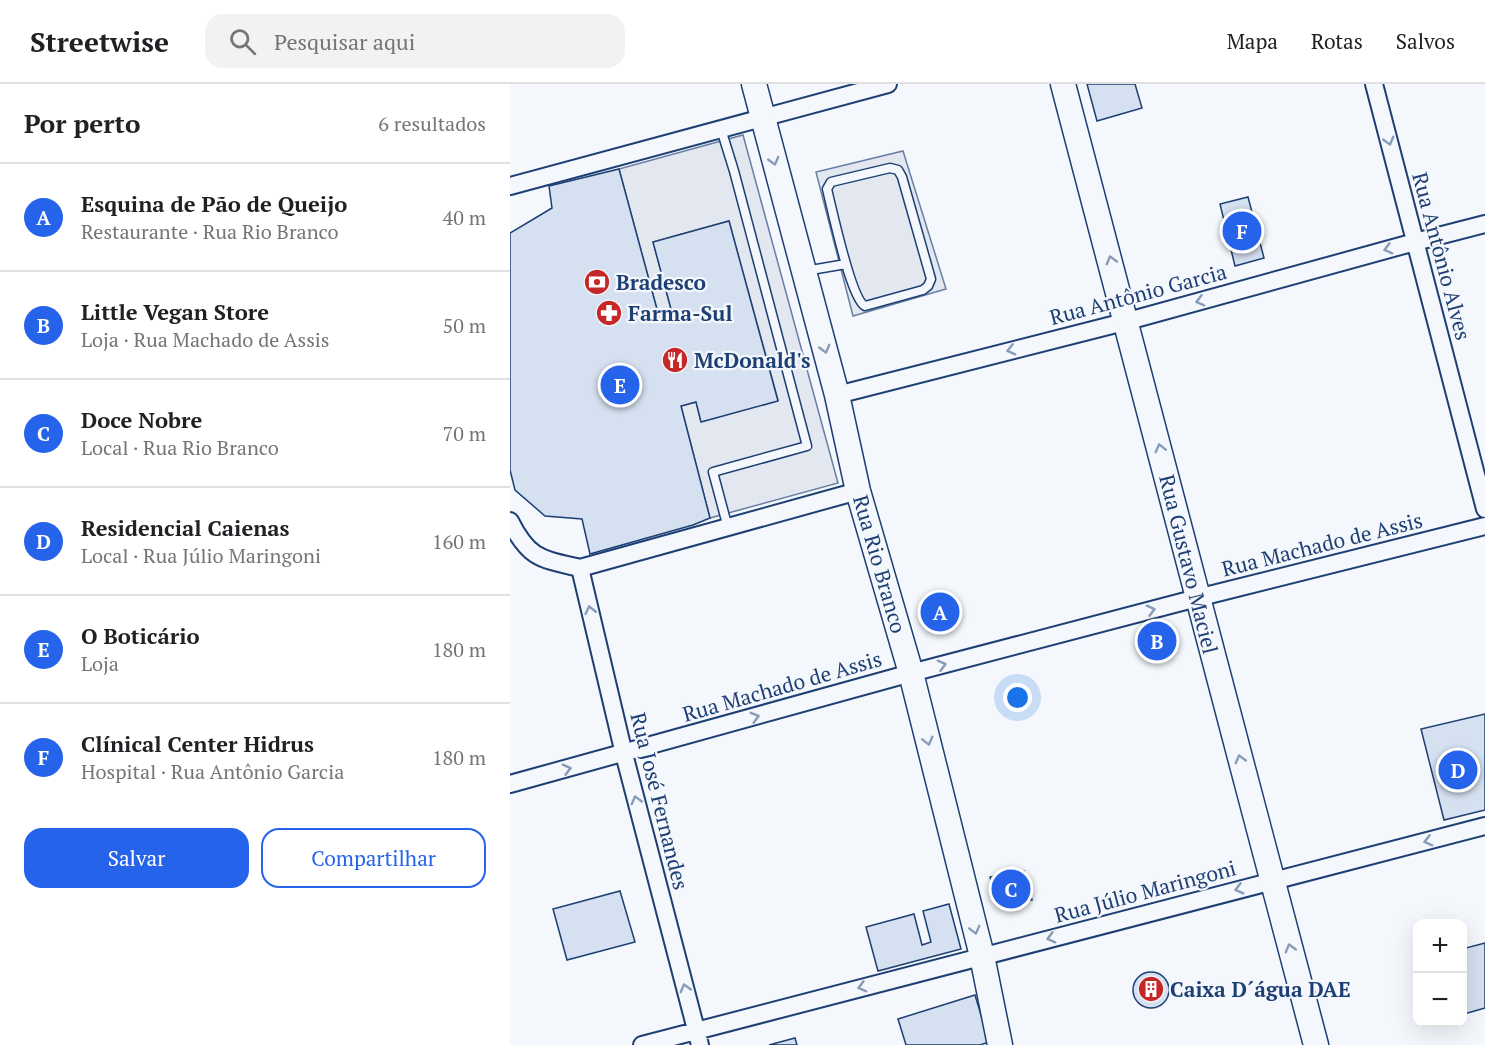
<!DOCTYPE html>
<html lang="pt">
<head>
<meta charset="utf-8">
<style>
  :root { --surface:#fff; --page:#f2f2f2; --text:#202124; --muted:#757577; --line:#e0e0e0; --accent:#2563eb }
  body { margin:0; font-family:"PT Serif",serif; background:var(--page); color:var(--text) }
  .controls { position:absolute; right:18px; bottom:18px; display:grid; overflow:hidden; border-radius:12px; box-shadow:0 6px 24px #0002 }
  .controls button { width:54px; height:54px; display:grid; place-items:center; padding:0; border:0; border-bottom:2px solid var(--line); background:var(--surface); color:var(--text); font:30px sans-serif }
  .you { position:absolute; left:508px; top:614px; width:21px; height:21px; margin:-15px; border:4px solid #fff; border-radius:50%; background:#1a73e8; box-shadow:0 0 0 9px #1a73e833 }
  .badge { display:grid; place-items:center; width:39px; height:39px; border-radius:50%; background:var(--accent); color:#fff; font-size:20px; font-weight:700 }
  .pin { position:absolute; translate:-50% -50%; border:3px solid #fff; box-shadow:0 2px 6px #0006 }
  .list { margin:0; padding:0; list-style:none }
  h2 { display:flex; justify-content:space-between; align-items:center; height:78px; margin:0; padding:0 24px; font-size:26px }
  h2 small { font-size:20px; font-weight:400; color:var(--muted) }
  .list li { display:grid; grid-template-columns:39px 1fr auto; gap:18px; align-items:center; box-sizing:border-box; height:108px; padding:0 24px; border-top:2px solid var(--line) }
  .list b { display:block; font-size:22px; white-space:nowrap }
  .list p { margin:0; font-size:20px; white-space:nowrap; color:var(--muted) }
  .list em { font-size:20px; font-style:normal; color:var(--muted) }
  .actions { display:flex; gap:12px; padding:18px 24px }
  .actions a { flex:1; padding:14px 0; border:2px solid var(--accent); border-radius:18px; text-align:center; font-size:21px; color:var(--accent) }
  .actions .main { background:var(--accent); color:#fff }
  .icon { flex:none; width:33px; height:33px; fill:none; stroke:currentColor; stroke-width:2; stroke-linecap:round; stroke-linejoin:round }
  .map { position:relative; flex:none; width:975px; height:961px; overflow:hidden }
  header { display:flex; align-items:center; gap:36px; box-sizing:border-box; height:84px; padding:0 30px; background:var(--surface); border-bottom:2px solid var(--line) }
  header strong { font-size:28px }
  nav { display:flex; gap:33px; margin-inline-start:auto; font-size:21px }
  .search { width:420px; height:54px; background:var(--page); display:flex; align-items:center; gap:15px; box-sizing:border-box; padding:0 21px; border-radius:18px; color:var(--muted); font-size:22px }
  main { display:flex }
  aside { flex:1; background:var(--surface) }
  .map>svg:first-child { display:block }
  .parking { fill:#e3e8f0; stroke:#687fa3; stroke-width:1.5 }
  .building { fill:#d5e0f0; stroke:#1d3f73; stroke-width:1.5 }
  .lines { fill:none; stroke-linecap:round; stroke-linejoin:round }
  .lane-casing { stroke:#1d3f73; stroke-width:11 }
  .street-casing { stroke:#1d3f73; stroke-width:20 }
  .secondary-casing { stroke:#1d3f73; stroke-width:27 }
  .lane { stroke:#f4f7fb; stroke-width:8 }
  .street { stroke:#f4f7fb; stroke-width:16 }
  .secondary { stroke:#f4f7fb; stroke-width:24 }
  .oneway { stroke:#889bb7 }
  .labels { text-anchor:middle; dominant-baseline:central; stroke-width:4.5; stroke-linejoin:round; paint-order:stroke }
  .street-label { font-size:21px; fill:#1d3f73; stroke:#f4f7fb }
  .poi-label { font-size:21px; font-weight:bold; fill:#1d3f73; stroke:#f4f7fb; text-anchor:start }
</style>
</head>
<body>
<header>
<strong>Streetwise</strong>
<div class="search"><svg class="icon" aria-label="search" viewBox="0 0 24 24"><circle cx="10" cy="10" r="6"/><path d="M15 15l6 6"/></svg>Pesquisar aqui</div>
<nav><a>Mapa</a><a>Rotas</a><a>Salvos</a></nav>
</header>
<main>
<aside>
<h2>Por perto<small>6 resultados</small></h2>
<ul class="list">
<li><span class="badge">A</span><div><b>Esquina de Pão de Queijo</b><p>Restaurante · Rua Rio Branco</p></div><em>40 m</em></li>
<li><span class="badge">B</span><div><b>Little Vegan Store</b><p>Loja · Rua Machado de Assis</p></div><em>50 m</em></li>
<li><span class="badge">C</span><div><b>Doce Nobre</b><p>Local · Rua Rio Branco</p></div><em>70 m</em></li>
<li><span class="badge">D</span><div><b>Residencial Caienas</b><p>Local · Rua Júlio Maringoni</p></div><em>160 m</em></li>
<li><span class="badge">E</span><div><b>O Boticário</b><p>Loja</p></div><em>180 m</em></li>
<li><span class="badge">F</span><div><b>Clínical Center Hidrus</b><p>Hospital · Rua Antônio Garcia</p></div><em>180 m</em></li>
</ul>
<div class="actions"><a class="main">Salvar</a><a>Compartilhar</a></div>
</aside>
<div class="map">
<svg width="975" height="961" viewBox="0 0 975 961">
  <rect width="100%" height="100%" fill="#f4f7fb"/>
  <path class="parking" d="M 233,51 L 328,399 L 200,434 L 171,322 L 186,318 L 191,337 L 268,316 L 219,137 L 143,158 L 161,225 L 148,229 L 109,85 Z
    M 393,67 L 436,205 L 343,232 L 306,88 Z"/>
  <path class="building" d="M 577,0 L 625,0 L 632,24 L 587,37 Z
    M 109,85 L 148,229 L 161,225 L 143,158 L 219,137 L 268,317 L 191,338 L 186,318 L 171,322 L 200,434 L 183,441 L 80,470 L 72,435 L 35,432 L 5,406 L 0,386 L 0,149 L 42,124 L 39,102 Z
    M 738,113 L 754,174 L 725,182 L 710,120 Z
    M 975,630 L 975,726 L 934,736 L 911,645 Z
    M 514,787 L 522,816 L 489,823 L 480,793 Z
    M 110,807 L 125,858 L 57,876 L 43,825 Z
    M 439,820 L 451,865 L 368,887 L 356,843 L 404,830 L 412,861 L 421,858 L 413,827 Z
    M 975,859 L 975,924 L 954,930 L 952,865 Z
    M623 906a18 18 0 1 1 36 0a18 18 0 1 1-36 0Z
    M 465,911 L 479,958 L 470,961 L 396,961 L 388,935 Z
    M 285,954 L 287,961 L 259,961 Z"/>
  <g class="lines">
    <g class="lane-casing">
      <path id="lane" d="M 211,45 L 224,87 L 297,362 L 203,388 L 218,444
        M 380,84 L 388,86 L 392,93 L 421,195 L 418,202 L 413,206 L 355,222 C 341,215 322,125 317,105 L 321,98 Z
        M 295,187 L 336,180"/>
    </g>
    <g class="street-casing">
      <path id="street" d="M 864,0 L 975,425
        M 0,102 L 378,0
        M 327,311 L 618,237 L 905,158 L 975,140
        M 0,437 C 19,475 31,475 70,484 L 348,407
        M 70,484 L 114,670 L 190,961
        M 0,700 L 401,589 L 687,514 L 975,442
        M 132,961 L 975,742"/>
    </g>
    <g class="secondary-casing">
      <path id="secondary" d="M 244,0 L 327,311 L 348,407 L 401,589 L 472,872 L 490,961
        M 553,0 C 640,319 720,641 806,961"/>
    </g>
    <use href="#lane" class="lane"/>
    <use href="#street" class="street"/>
    <use href="#secondary" class="secondary"/>
  </g>
  <defs><path id="oneway-chevron" d="M-2-3.5L2.5 0L-2 3.5" fill="none" stroke-width="1.6" stroke-linecap="round" stroke-linejoin="round" transform="scale(1.5)"/></defs>
  <g class="oneway">
    <use href="#oneway-chevron" transform="translate(879 57) rotate(75)"/>
    <use href="#oneway-chevron" transform="translate(264 77) rotate(75)"/>
    <use href="#oneway-chevron" transform="translate(878 165) rotate(165)"/>
    <use href="#oneway-chevron" transform="translate(601 176) rotate(-105)"/>
    <use href="#oneway-chevron" transform="translate(690 217) rotate(165)"/>
    <use href="#oneway-chevron" transform="translate(315 265) rotate(75)"/>
    <use href="#oneway-chevron" transform="translate(501 266) rotate(166)"/>
    <use href="#oneway-chevron" transform="translate(650 364) rotate(-104)"/>
    <use href="#oneway-chevron" transform="translate(80 526) rotate(-103)"/>
    <use href="#oneway-chevron" transform="translate(641 526) rotate(-15)"/>
    <use href="#oneway-chevron" transform="translate(432 581) rotate(-15)"/>
    <use href="#oneway-chevron" transform="translate(245 633) rotate(-16)"/>
    <use href="#oneway-chevron" transform="translate(418 657) rotate(76)"/>
    <use href="#oneway-chevron" transform="translate(730 675) rotate(-105)"/>
    <use href="#oneway-chevron" transform="translate(57 685) rotate(-15)"/>
    <use href="#oneway-chevron" transform="translate(126 716) rotate(-105)"/>
    <use href="#oneway-chevron" transform="translate(918 757) rotate(166)"/>
    <use href="#oneway-chevron" transform="translate(729 805) rotate(165)"/>
    <use href="#oneway-chevron" transform="translate(465 846) rotate(76)"/>
    <use href="#oneway-chevron" transform="translate(541 854) rotate(165)"/>
    <use href="#oneway-chevron" transform="translate(780 864) rotate(-105)"/>
    <use href="#oneway-chevron" transform="translate(352 903) rotate(165)"/>
    <use href="#oneway-chevron" transform="translate(175 904) rotate(-105)"/>
  </g>
  <defs>
    <g id="bank-disc" transform="scale(1.35)"><circle r="9.5" fill="#c62828" stroke="#f4f7fb"/><path d="M-6-4H6V4H-6ZM0-2.3a2.3 2.3 0 1 0 0 4.6a2.3 2.3 0 1 0 0-4.6Z" fill="#fff"/></g>
    <g id="pharmacy-disc" transform="scale(1.35)"><circle r="9.5" fill="#c62828" stroke="#f4f7fb"/><path d="M-2-6h4v4h4v4h-4v4h-4v-4h-4v-4h4Z" fill="#fff"/></g>
    <g id="restaurant-disc" transform="scale(1.35)"><circle r="9.5" fill="#c62828" stroke="#f4f7fb"/><path d="M-5-6h1v4h1v-4h1v4h1v-4h1v5L-1.5 .5V6h-2V.5L-5-1ZM5-6V6H3V1.5H1.5Q1.5-4 5-6Z" fill="#fff"/></g>
    <g id="building-disc" transform="scale(1.35)"><circle r="9.5" fill="#c62828" stroke="#f4f7fb"/><path d="M-4-6H4V6H1V3H-1V6H-4ZM-2.5-4.3h1.7v1.8h-1.7ZM.8-4.3h1.7v1.8H.8ZM-2.5-1h1.7V.8h-1.7ZM.8-1h1.7V.8H.8Z" fill="#fff"/></g>
  </defs>
  <g fill-rule="evenodd">
    <use href="#bank-disc" x="87" y="198"/>
    <use href="#pharmacy-disc" x="99" y="229"/>
    <use href="#restaurant-disc" x="165" y="276"/>
    <use href="#building-disc" x="641" y="905"/>
  </g>
  <g class="labels">
    <g class="street-label">
      <text transform="translate(932 172) rotate(75)">Rua Antônio Alves</text>
      <text transform="translate(628 210) rotate(-15)">Rua Antônio Garcia</text>
      <text transform="translate(812 460) rotate(-14)">Rua Machado de Assis</text>
      <text transform="translate(370 480) rotate(74)">Rua Rio Branco</text>
      <text transform="translate(679 480) rotate(76)">Rua Gustavo Maciel</text>
      <text transform="translate(272 602) rotate(-16)">Rua Machado de Assis</text>
      <text transform="translate(150 717) rotate(76)">Rua José Fernandes</text>
      <text transform="translate(635 807) rotate(-15)">Rua Júlio Maringoni</text>
    </g>
    <g class="poi-label">
      <text x="106" y="198">Bradesco</text>
      <text x="118" y="229">Farma-Sul</text>
      <text x="184" y="276">McDonald's</text>
      <text x="660" y="905">Caixa D´água DAE</text>
    </g>
  </g>
</svg>
<div class="controls">
<button>+</button>
<button>−</button>
</div>
<div class="you"></div>
<div class="pin badge" style="left:430px;top:528px">A</div>
<div class="pin badge" style="left:647px;top:557px">B</div>
<div class="pin badge" style="left:501px;top:805px">C</div>
<div class="pin badge" style="left:948px;top:686px">D</div>
<div class="pin badge" style="left:110px;top:301px">E</div>
<div class="pin badge" style="left:732px;top:147px">F</div>
</div>
</main>
</body>
</html>
